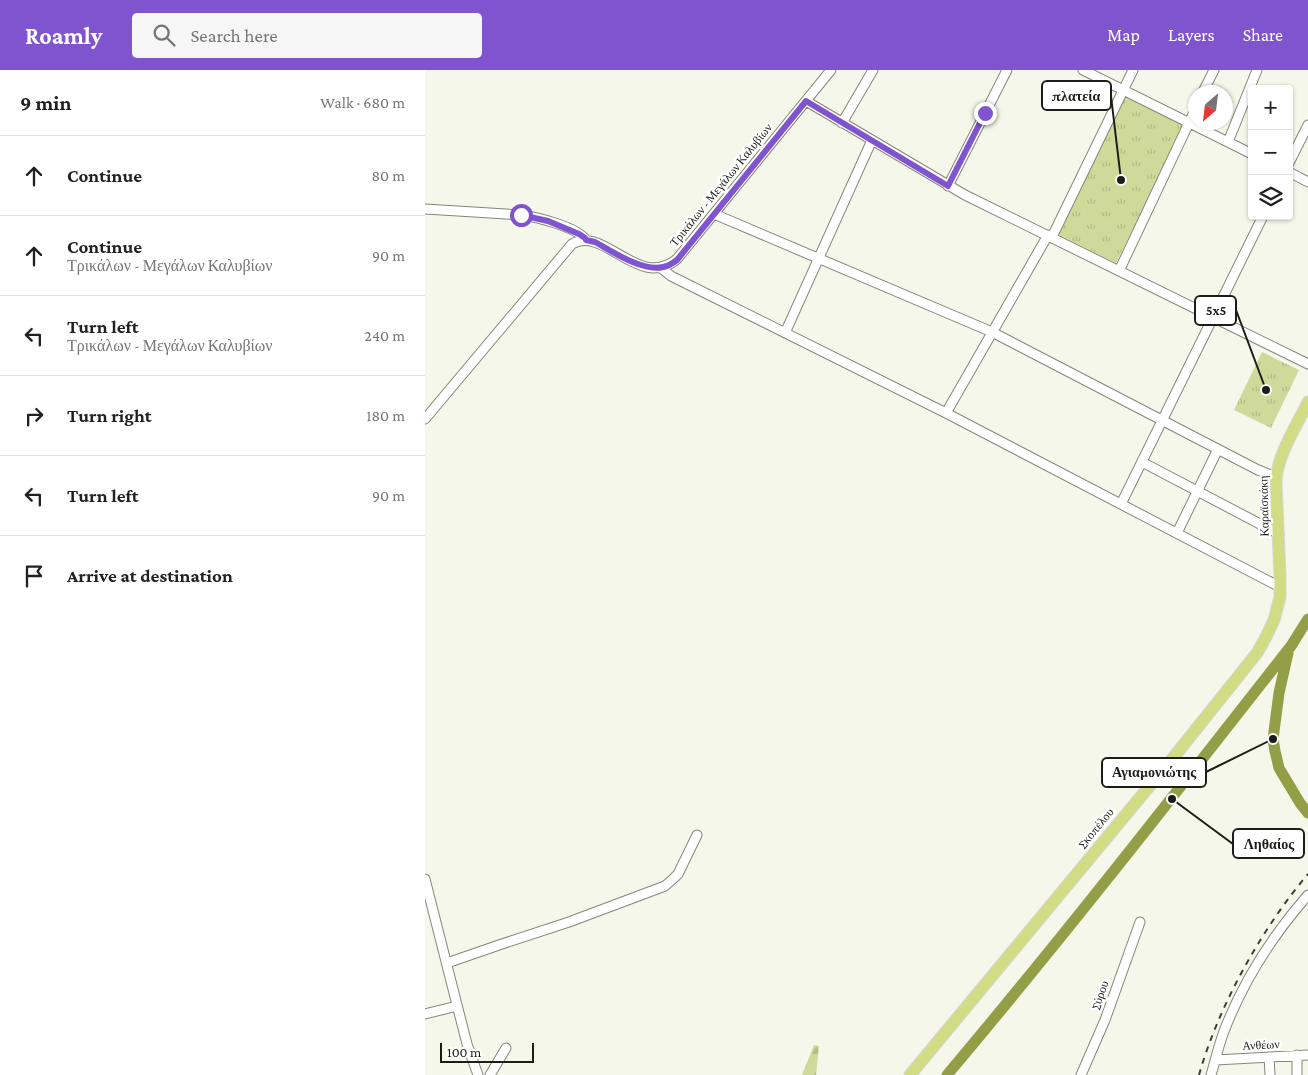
<!DOCTYPE html>
<html lang="en">
<head>
<meta charset="utf-8">
<style>
  :root { --surface:#fff; --page:#f6f6f6; --text:#202124; --muted:#757577; --line:#e0e0e0; --accent:#7f54ce }
  body { margin:0; font-family:"Crimson Pro",serif; background:var(--page); color:var(--text) }
  .controls { position:absolute; right:15px; top:15px; display:grid; overflow:hidden; border-radius:5px; box-shadow:0 1px 4px #0004 }
  .controls button { width:45px; height:45px; display:grid; place-items:center; padding:0; border:0; border-bottom:1px solid var(--line); background:var(--surface); color:var(--text); font:25px sans-serif }
  .compass { position:absolute; left:763px; top:15px; width:45px; height:45px; border-radius:50%; background:var(--surface); box-shadow:0 1px 4px #0004; rotate:208deg }
  .scale { position:absolute; left:15px; bottom:12px; width:94px; box-sizing:border-box; padding-left:5px; border:2px solid #1c1d18; border-top:0; font-size:14px; line-height:18px; white-space:nowrap; color:#1c1d18; -webkit-text-stroke:4px #fff; paint-order:stroke }
  .stop { position:absolute; width:15px; height:15px; margin:-11px; border:4px solid #7f54ce; border-radius:50%; background:#fff }
  .stop.end { background:#7f54ce; border-color:#fff; box-shadow:0 1px 5px #0008 }
  .list { margin:0; padding:0; list-style:none }
  h2 { display:flex; justify-content:space-between; align-items:center; height:65px; margin:0; padding:0 20px; font-size:21px }
  h2 small { font-size:16px; font-weight:400; color:var(--muted) }
  .list li { display:grid; grid-template-columns:32px 1fr auto; gap:15px; align-items:center; box-sizing:border-box; height:80px; padding:0 20px; border-top:1px solid var(--line) }
  .list b { display:block; font-size:19px; white-space:nowrap }
  .list p { margin:0; font-size:16px; white-space:nowrap; color:var(--muted) }
  .list em { font-size:16px; font-style:normal; color:var(--muted) }
  .icon { flex:none; width:28px; height:28px; fill:none; stroke:currentColor; stroke-width:2; stroke-linecap:round; stroke-linejoin:round }
  .map { position:relative; flex:none; width:883px; height:1005px; overflow:hidden }
  header { display:flex; align-items:center; gap:30px; box-sizing:border-box; height:70px; padding:0 25px; background:var(--accent); color:#fff }
  header strong { font-size:24px }
  nav { display:flex; gap:28px; margin-inline-start:auto; font-size:18px }
  .search { width:350px; height:45px; background:var(--page); display:flex; align-items:center; gap:12px; box-sizing:border-box; padding:0 18px; border-radius:5px; color:var(--muted); font-size:19px }
  main { display:flex }
  aside { flex:1; background:var(--surface) }
  .map>svg:first-child { display:block }
  .forest { fill:url(#forest-firs) }
  .park { fill:url(#park-tufts) }
  .lines { fill:none; stroke-linecap:round; stroke-linejoin:round }
  .river { stroke:#939f46; stroke-width:11 }
  .minor-casing { stroke:#85877b; stroke-width:11 }
  .major-casing { stroke:#d6d6d5; stroke-width:13 }
  .minor { stroke:#fff; stroke-width:9 }
  .major { stroke:#d2dc85; stroke-width:11 }
  .rail { stroke:#3d3f38; stroke-width:2; stroke-dasharray:6 6; stroke-linecap:butt }
  .route { stroke:#7f54ce; stroke-width:6 }
  .labels { text-anchor:middle; dominant-baseline:central; stroke-width:5; stroke-linejoin:round; paint-order:stroke }
  .street-label { font-size:12px; fill:#1c1d18; stroke:#fff }
  .leader { fill:none; stroke:#1c1d18; stroke-width:2 }
  .callout-dot { fill:#1c1d18; stroke:#fff; stroke-width:2 }
  .callout { fill:#fff; stroke:#1c1d18; stroke-width:2 }
  .callout-label { font-size:14px; text-anchor:middle; font-weight:bold; fill:#1c1d18 }
</style>
</head>
<body>
<header>
<strong>Roamly</strong>
<div class="search"><svg class="icon" aria-label="search" viewBox="0 0 24 24"><circle cx="10" cy="10" r="6"/><path d="M15 15l6 6"/></svg>Search here</div>
<nav><a>Map</a><a>Layers</a><a>Share</a></nav>
</header>
<main>
<aside>
<h2>9 min<small>Walk · 680 m</small></h2>
<ul class="list">
<li><svg class="icon" aria-label="ahead" viewBox="0 0 24 24"><path d="M12 20V5M6 11l6-6 6 6"/></svg><div><b>Continue</b></div><em>80 m</em></li>
<li><svg class="icon" aria-label="ahead" viewBox="0 0 24 24"><path d="M12 20V5M6 11l6-6 6 6"/></svg><div><b>Continue</b><p>Τρικάλων - Μεγάλων Καλυβίων</p></div><em>90 m</em></li>
<li><svg class="icon" aria-label="left" viewBox="0 0 24 24"><path d="M17 20v-9H6M10 6l-5 5 5 5"/></svg><div><b>Turn left</b><p>Τρικάλων - Μεγάλων Καλυβίων</p></div><em>240 m</em></li>
<li><svg class="icon" aria-label="right" viewBox="0 0 24 24"><path d="M7 20v-9h11M14 6l5 5-5 5"/></svg><div><b>Turn right</b></div><em>180 m</em></li>
<li><svg class="icon" aria-label="left" viewBox="0 0 24 24"><path d="M17 20v-9H6M10 6l-5 5 5 5"/></svg><div><b>Turn left</b></div><em>90 m</em></li>
<li><svg class="icon" aria-label="arrive" viewBox="0 0 24 24"><path d="M6 21V4h12l-3 4 3 4H6"/></svg><div><b>Arrive at destination</b></div></li>
</ul>
</aside>
<div class="map">
<svg width="883" height="1005" viewBox="0 0 883 1005">
  <defs>
    <pattern id="forest-firs" width="22" height="20" patternUnits="userSpaceOnUse" patternTransform="scale(1.25)"><rect width="22" height="20" fill="#cfda9a"/><path d="M5 1l3.5 6h-7zM16 11l3.5 6h-7z" fill="#b1bb84"/></pattern>
    <pattern id="park-tufts" width="24" height="20" patternUnits="userSpaceOnUse" patternTransform="scale(1.25)"><rect width="24" height="20" fill="#cfda9a"/><path d="M3 7l-1-3M5 7V3M7 7l1-3M15 17l-1-3M17 17v-4M19 17l1-3" fill="none" stroke="#b1bb84"/></pattern>
  </defs>
  <rect width="100%" height="100%" fill="#f4f7e9"/>
  <path class="forest" d="M 389,975 L 394,976 L 391,1005 L 377,1005 Z"/>
  <path class="park" d="M 700,26 L 760,55 L 691,193 L 634,165 Z
    M 837,282 L 874,300 L 846,358 L 809,340 Z"/>
  <g class="lines">
    <path class="river" d="M 863,583 L 854,623 L 848,669 L 850,681 L 854,698 L 875,733 L 883,743
      M 522,1005 C 640,865 753,720 866,576 L 883,549"/>
    <g class="minor-casing">
      <path id="minor" d="M 658,0 L 827,84
        M 778,22 L 789,0
        M 381,31 L 540,125 L 883,294
        M 417,53 L 448,0
        M 803,72 L 832,0
        M 864,93 L 883,55
        M 864,102 L 883,112
        M 523,116 L 582,0
        M 0,139 L 96,145 C 112,147 152,157 161,170
        M 289,144 L 567,262 L 833,400 L 851,407
        M 627,167 L 708,0
        M 236,198 L 246,206 L 521,343 L 855,517
        M 694,201 L 771,38
        M 360,263 L 447,70
        M 521,343 L 623,165
        M 0,349 L 147,174 C 179,155 214,221 252,189 L 406,0
        M 717,392 L 854,464
        M 696,434 L 838,146
        M 752,463 L 793,379
        M 0,809 L 42,974 L 53,1005
        M 22,893 L 74,875 L 144,852 L 240,816 L 249,808 L 253,804 L 272,765
        M 0,944 L 32,936
        M 872,985 L 872,1005
        M 844,987 L 845,1005
        M 790,990 L 883,985
        M 65,1005 L 81,978
        M 656,1005 L 680,950 L 715,852
        M 786,1005 C 790,992 793,978 798,964 C 817,913 847,866 883,825"/>
    </g>
    <g class="major-casing">
      <path id="major" d="M 485,1005 L 752,683 L 832,583 L 840,569 L 849,550 L 855,527 L 855,506 L 851,413 C 851,387 872,355 883,332"/>
    </g>
    <use href="#minor" class="minor"/>
    <use href="#major" class="major"/>
    <path class="rail" d="M 774,1005 C 793,937 837,858 883,804"/>
  </g>
  <g class="lines">
    <path class="route" d="M 96,145 L 123,151 L 154,164 L 160,168 L 161,170 L 170,172 C 188,182 218,202 238,197 C 244,196 248,193 252,190 L 381,31 L 523,116 L 560,43"/>
  </g>
  <g class="labels">
    <g class="street-label">
      <text transform="translate(296 115) rotate(-51)">Τρικάλων - Μεγάλων Καλυβίων</text>
      <text transform="translate(839 436) rotate(-91)">Καραϊσκάκη</text>
      <text transform="translate(671 758) rotate(-50)">Σκοπέλου</text>
      <text transform="translate(675 925) rotate(-70)">Σύρου</text>
      <text transform="translate(836 975) rotate(-3)">Ανθέων</text>
    </g>
  </g>
  <path class="leader" d="M696 110L686 26M841 320L811 240M848 669L781 702M747 729L808 774"/>
  <g class="callout-dot">
    <circle cx="696" cy="110" r="5"/>
    <circle cx="841" cy="320" r="5"/>
    <circle cx="848" cy="669" r="5"/>
    <circle cx="747" cy="729" r="5"/>
  </g>
  <g class="callout">
    <rect x="617" y="11" width="69" height="29" rx="5"/>
    <rect x="770" y="226" width="41" height="29" rx="5"/>
    <rect x="677" y="688" width="104" height="29" rx="5"/>
    <rect x="808" y="759" width="71" height="29" rx="5"/>
  </g>
  <g class="callout-label">
    <text x="651" y="31">πλατεία</text>
    <text x="791" y="245">5x5</text>
    <text x="729" y="707">Αγιαμονιώτης</text>
    <text x="844" y="779">Ληθαίος</text>
  </g>
</svg>
<div class="controls">
<button>+</button>
<button>−</button>
<button><svg class="icon" aria-label="layers" viewBox="0 0 24 24"><path d="M12 4l9 5-9 5-9-5zM3 14l9 5 9-5"/></svg></button>
</div>
<svg class="compass" viewBox="-18 -18 36 36"><path d="M0-13l5 13h-10z" fill="#e53935"/><path d="M0 13l5-13h-10z" fill="#757577"/></svg>
<div class="scale">100 m</div>
<div class="stop" style="left:96px;top:145px"></div>
<div class="stop end" style="left:560px;top:43px"></div>
</div>
</main>
</body>
</html>
